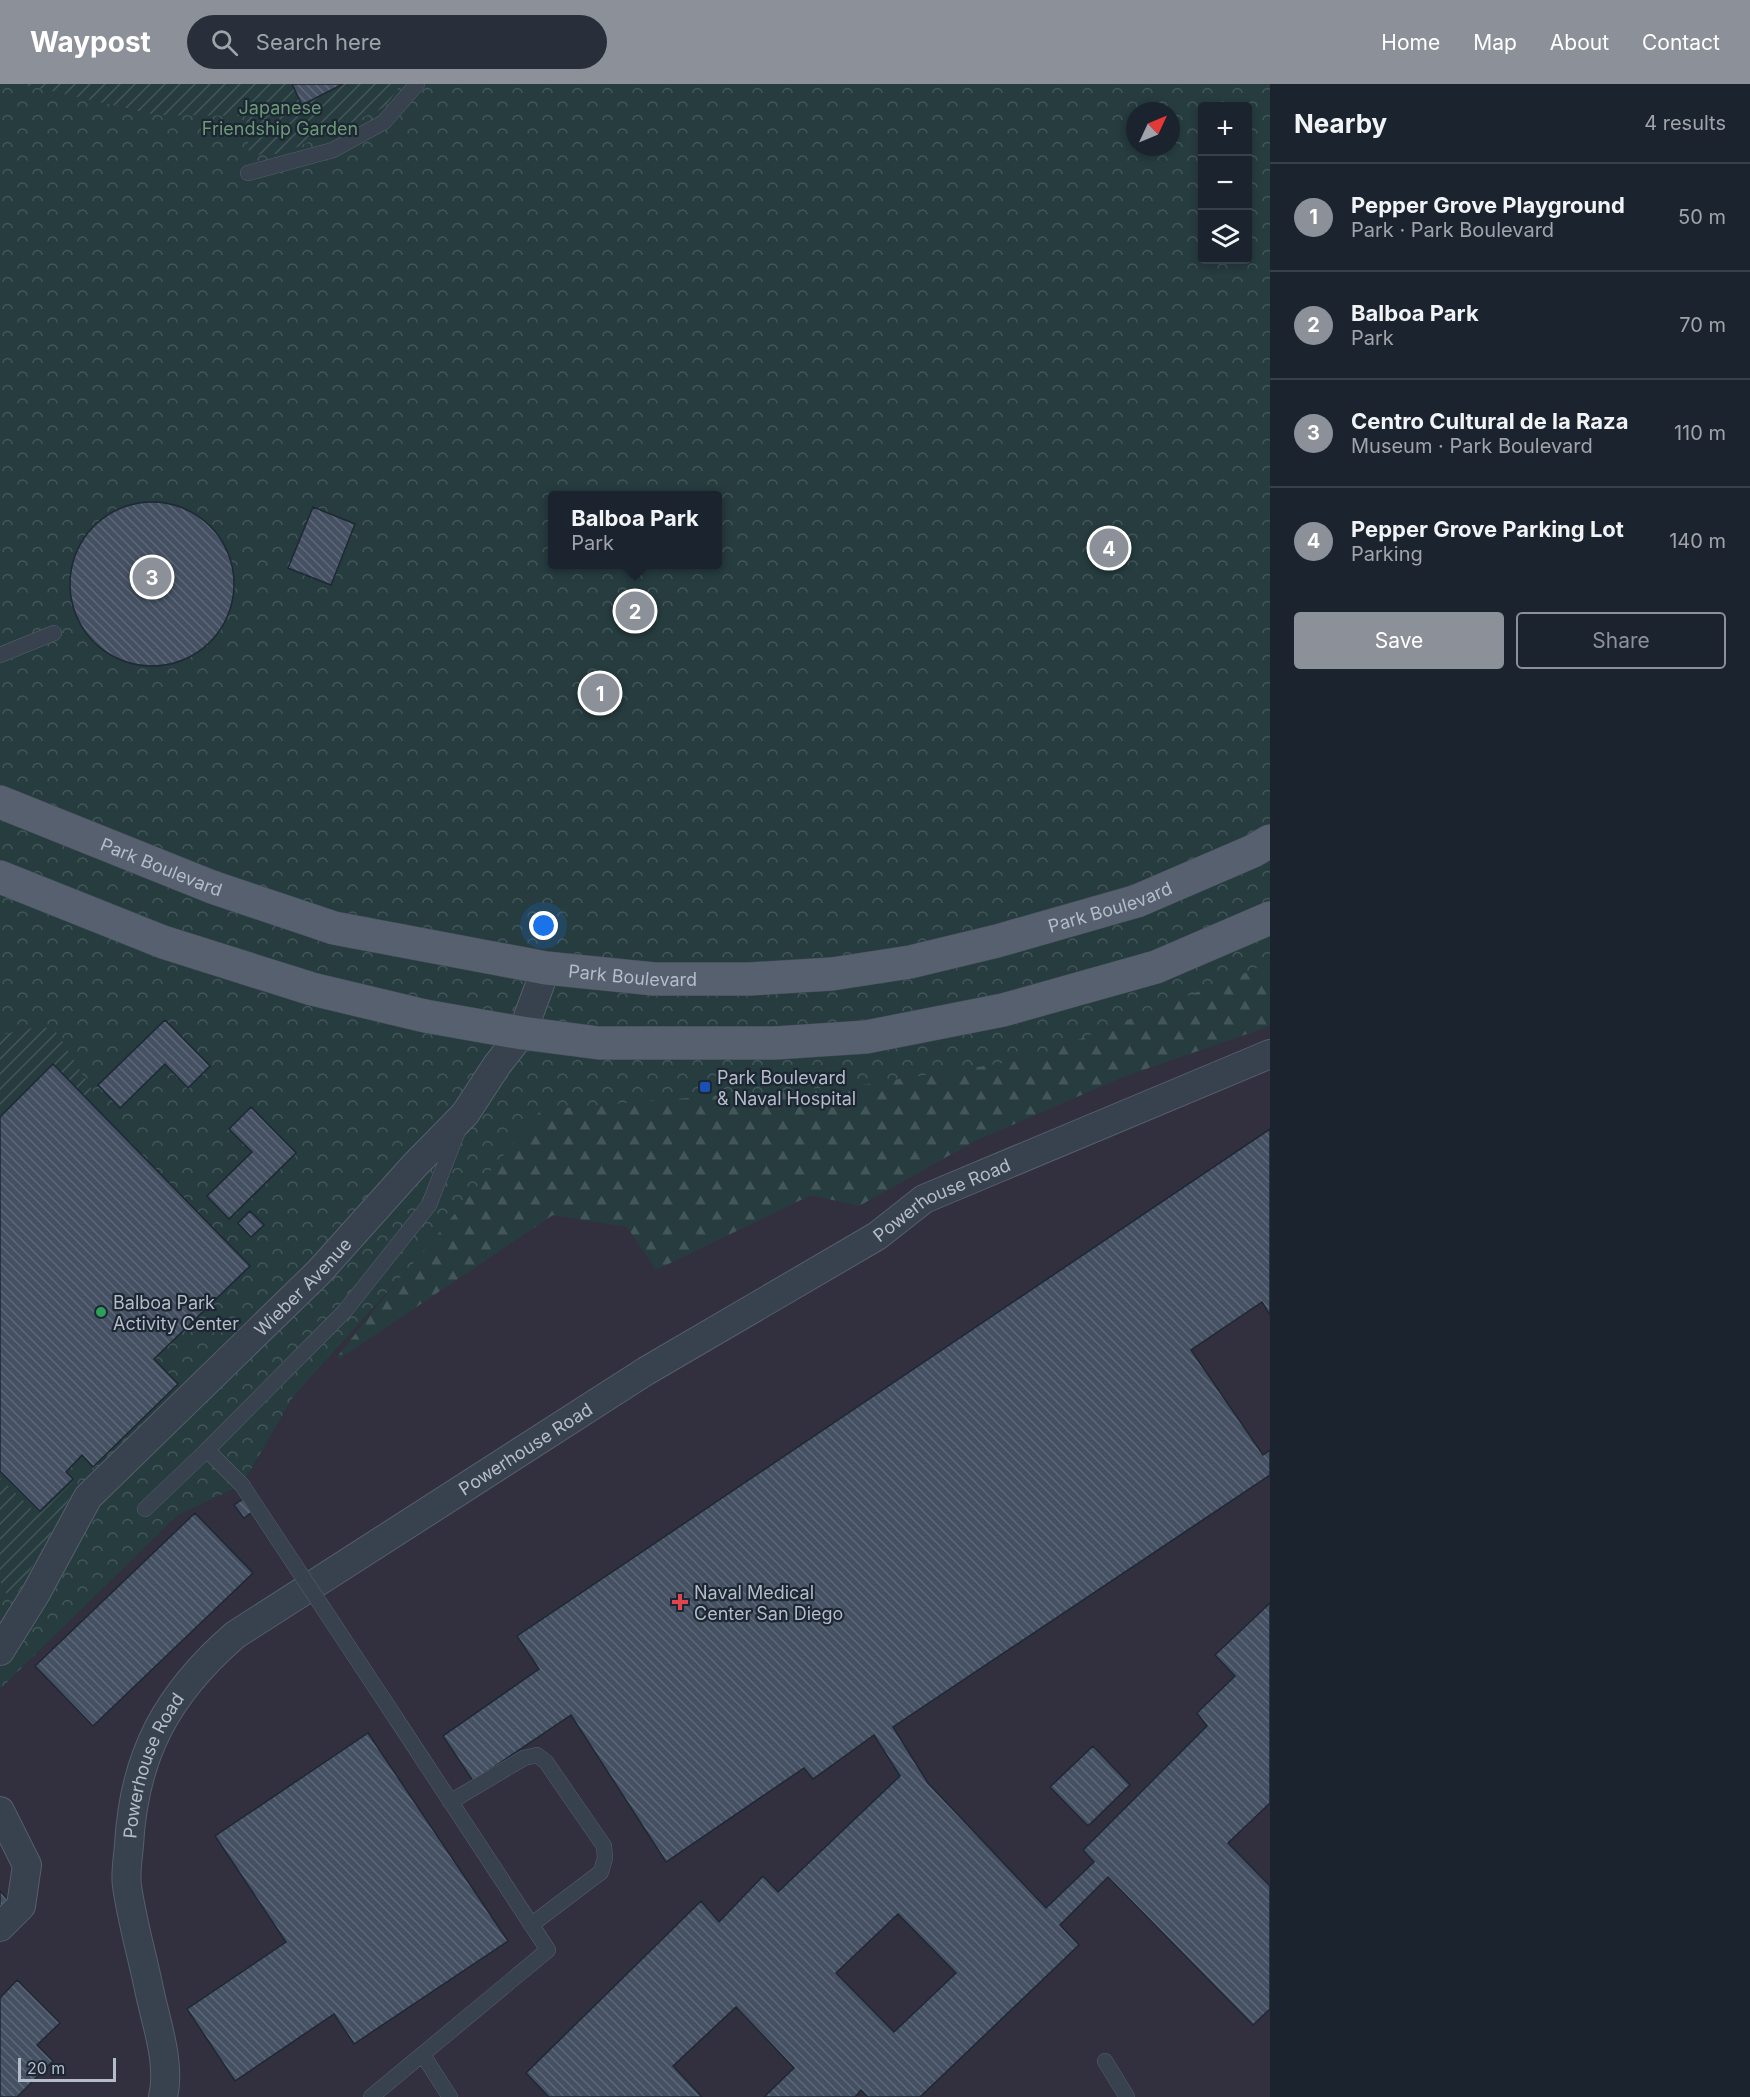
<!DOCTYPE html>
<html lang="en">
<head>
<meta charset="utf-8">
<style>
  :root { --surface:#1b232e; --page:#282f3a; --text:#f1f3f6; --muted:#a0a4aa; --line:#39404a; --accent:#8c9099 }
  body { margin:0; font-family:Inter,sans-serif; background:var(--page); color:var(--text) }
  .controls { position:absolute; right:18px; top:18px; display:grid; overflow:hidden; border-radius:6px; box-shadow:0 3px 9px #0003 }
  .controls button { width:54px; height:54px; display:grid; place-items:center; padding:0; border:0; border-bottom:2px solid var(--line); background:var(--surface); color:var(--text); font:30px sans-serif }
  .compass { position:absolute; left:1126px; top:18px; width:54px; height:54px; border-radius:50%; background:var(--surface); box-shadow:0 3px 9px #0003; rotate:46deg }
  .scale { position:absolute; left:18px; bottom:15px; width:98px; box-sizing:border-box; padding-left:6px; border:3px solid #b4bcc9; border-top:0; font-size:16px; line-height:21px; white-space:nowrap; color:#b4bcc9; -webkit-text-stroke:4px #1d2633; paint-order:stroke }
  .you { position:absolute; left:544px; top:842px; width:21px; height:21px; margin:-15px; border:4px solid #fff; border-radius:50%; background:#1a73e8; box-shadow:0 0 0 9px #1a73e833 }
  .badge { display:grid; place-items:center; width:39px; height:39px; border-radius:50%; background:var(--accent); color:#fff; font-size:20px; font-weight:700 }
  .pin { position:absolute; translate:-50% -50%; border:3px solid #fff; box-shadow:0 2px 6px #0006 }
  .popup { position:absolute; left:548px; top:407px; width:174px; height:78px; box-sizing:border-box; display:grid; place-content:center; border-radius:6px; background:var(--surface); filter:drop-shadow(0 2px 4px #0005); font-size:20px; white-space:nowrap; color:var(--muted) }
  .popup b { font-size:22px; color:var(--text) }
  .popup::after { content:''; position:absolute; left:50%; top:100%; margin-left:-12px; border:12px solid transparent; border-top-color:var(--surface) }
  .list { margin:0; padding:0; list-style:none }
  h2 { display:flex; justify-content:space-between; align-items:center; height:78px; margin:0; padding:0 24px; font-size:26px }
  h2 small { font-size:20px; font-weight:400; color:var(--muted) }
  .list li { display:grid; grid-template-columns:39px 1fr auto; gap:18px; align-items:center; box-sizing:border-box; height:108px; padding:0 24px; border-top:2px solid var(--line) }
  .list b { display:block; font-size:22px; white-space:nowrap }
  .list p { margin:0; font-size:20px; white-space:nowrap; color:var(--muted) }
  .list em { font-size:20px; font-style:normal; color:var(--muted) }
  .actions { display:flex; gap:12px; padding:18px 24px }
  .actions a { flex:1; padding:14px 0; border:2px solid var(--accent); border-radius:6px; text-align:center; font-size:21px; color:var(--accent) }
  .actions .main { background:var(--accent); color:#fff }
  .icon { flex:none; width:33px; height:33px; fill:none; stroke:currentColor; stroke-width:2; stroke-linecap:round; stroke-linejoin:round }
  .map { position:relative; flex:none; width:1270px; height:2013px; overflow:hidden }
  header { display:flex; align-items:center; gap:36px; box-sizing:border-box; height:84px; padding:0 30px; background:var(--accent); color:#fff }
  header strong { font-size:28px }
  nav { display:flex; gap:33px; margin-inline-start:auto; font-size:21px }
  .search { width:420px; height:54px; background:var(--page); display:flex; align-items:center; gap:15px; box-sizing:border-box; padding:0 21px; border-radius:33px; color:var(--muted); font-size:22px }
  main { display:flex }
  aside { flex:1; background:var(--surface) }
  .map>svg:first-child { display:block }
  .medical { fill:#32303f }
  .forest { fill:url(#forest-firs) }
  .park { fill:url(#park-crowns); fill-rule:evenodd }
  .garden { fill:url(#garden-furrows) }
  .building { fill:url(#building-back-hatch); stroke:#1f2835; stroke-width:1.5; fill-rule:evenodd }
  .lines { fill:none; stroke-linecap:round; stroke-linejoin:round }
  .lane-casing { stroke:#565f6c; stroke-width:16 }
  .street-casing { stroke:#565f6c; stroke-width:30 }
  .primary-casing { stroke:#414a57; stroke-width:34 }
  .lane { stroke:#38414e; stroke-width:15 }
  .street { stroke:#38414e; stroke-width:28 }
  .primary { stroke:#56606e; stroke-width:33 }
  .lane-bridge-casing { stroke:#565f6c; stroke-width:16; stroke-linecap:butt }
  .lane-bridge { stroke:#38414e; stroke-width:15 }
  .transit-dot { fill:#1a4fb4; stroke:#1d2633; stroke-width:2 }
  .leisure-dot { fill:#2e9e5b; stroke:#1d2633; stroke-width:2 }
  .health-dot { fill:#e0444e; stroke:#1d2633; stroke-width:2 }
  .labels { text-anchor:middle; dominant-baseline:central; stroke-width:4.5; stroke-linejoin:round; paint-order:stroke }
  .park-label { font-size:18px; fill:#6b9a76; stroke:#1d2633 }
  .street-label { font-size:18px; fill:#b4bcc9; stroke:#1d2633 }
  .poi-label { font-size:18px; fill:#b4bcc9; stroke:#1d2633; text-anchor:start }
</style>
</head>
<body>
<header>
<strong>Waypost</strong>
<div class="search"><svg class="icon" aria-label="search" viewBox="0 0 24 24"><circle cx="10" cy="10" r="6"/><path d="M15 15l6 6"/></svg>Search here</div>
<nav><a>Home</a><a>Map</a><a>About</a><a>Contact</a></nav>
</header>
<main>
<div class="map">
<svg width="1270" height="2013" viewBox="0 0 1270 2013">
  <defs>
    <pattern id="forest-firs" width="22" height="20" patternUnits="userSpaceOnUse" patternTransform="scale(1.5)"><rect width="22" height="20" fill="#263c3f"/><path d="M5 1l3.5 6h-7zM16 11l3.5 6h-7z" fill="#435659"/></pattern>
    <pattern id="park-crowns" width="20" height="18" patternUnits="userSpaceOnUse" patternTransform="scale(1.5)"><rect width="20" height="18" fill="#263c3f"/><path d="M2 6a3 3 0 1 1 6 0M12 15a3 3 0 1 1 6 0" fill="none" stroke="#435659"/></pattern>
    <pattern id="garden-furrows" width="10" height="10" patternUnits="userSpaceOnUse" patternTransform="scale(1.5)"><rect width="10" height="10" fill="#263c3f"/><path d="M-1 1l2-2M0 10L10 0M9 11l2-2" fill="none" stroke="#435659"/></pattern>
    <pattern id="building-back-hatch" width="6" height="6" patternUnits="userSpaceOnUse" patternTransform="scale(1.5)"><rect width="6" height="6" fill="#455162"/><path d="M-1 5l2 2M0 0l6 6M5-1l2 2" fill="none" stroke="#5d6877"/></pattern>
  </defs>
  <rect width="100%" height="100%" fill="#242f3e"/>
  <path class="medical" d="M 1270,879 L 1270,2013 L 0,2013 L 0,1605 L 178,1431 L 242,1401 L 293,1313 L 418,1174 Z"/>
  <path class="forest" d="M 1270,875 L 1270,942 L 1123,993 L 975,1057 L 859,1122 L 811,1111 L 656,1186 L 627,1143 L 553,1131 L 339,1275 L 337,1273 L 428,1158 L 543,1004 Z"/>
  <path class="park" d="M 0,0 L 1270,0 L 1270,879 L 1030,975 L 854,1002 L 773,1007 L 541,1026 L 418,1174 L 293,1313 L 242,1401 L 178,1431 L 0,1605 ZM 1202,22 L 1248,22 L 1248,176 L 1202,176 ZM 1135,27 L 1171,27 L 1171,63 L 1135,63 ZM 552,412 L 718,412 L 718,480 L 552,480 Z"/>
  <path class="garden" d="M 21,0 L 401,0 L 385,23 L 344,42 L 300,62 L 275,70 L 249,71 L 246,32 L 156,31 Z
    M 37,943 L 48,944 L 57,949 L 94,1009 L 88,1015 L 53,981 L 0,1029 L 0,951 Z
    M 0,1394 L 38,1431 L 73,1398 L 77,1403 L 59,1431 L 45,1460 L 11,1519 L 0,1497 Z"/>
  <path class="building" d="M 292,0 L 343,0 L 302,21 Z
    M70 500a82 82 0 1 1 164 0a82 82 0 1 1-164 0Z
    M 313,423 L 355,440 L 331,501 L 288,484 Z
    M 165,936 L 210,982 L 188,1004 L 165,980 L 120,1024 L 98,1001 Z
    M 53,980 L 250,1182 L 154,1275 L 178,1300 L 93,1383 L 82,1371 L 66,1388 L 73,1395 L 40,1427 L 0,1387 L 0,1033 Z
    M 251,1023 L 296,1069 L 229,1135 L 207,1112 L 252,1068 L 229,1045 Z
    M 1270,1045 L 1270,1231 L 1262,1218 L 1191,1266 L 1263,1371 L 1270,1366 L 1270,1391 L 893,1643 L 928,1699 L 1046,1824 L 1094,1778 L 1083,1766 L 1207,1642 L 1197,1629 L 1235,1592 L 1215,1571 L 1270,1519 L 1270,1719 L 1228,1759 L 1270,1802 L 1270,1925 L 1253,1941 L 1108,1793 L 1060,1841 L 1079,1861 L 920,2013 L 868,2013 L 861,2006 L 855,2013 L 764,2013 L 794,1984 L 736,1923 L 673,1982 L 702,2013 L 549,2013 L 526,1989 L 701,1817 L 719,1838 L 763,1792 L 778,1808 L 900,1692 L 874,1651 L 813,1695 L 804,1684 L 666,1778 L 571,1631 L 473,1697 L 443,1652 L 539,1585 L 517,1552 ZM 898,1830 L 956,1889 L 894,1948 L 836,1889 Z
    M 250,1127 L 264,1141 L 251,1153 L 238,1139 Z
    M 243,1415 L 252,1428 L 244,1434 L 234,1421 Z
    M 195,1429 L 253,1489 L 93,1642 L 35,1582 Z
    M 368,1649 L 508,1857 L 354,1960 L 334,1930 L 235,1997 L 187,1925 L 286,1858 L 215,1752 Z
    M 1093,1662 L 1130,1701 L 1088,1742 L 1050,1703 Z
    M 0,1807 L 9,1817 L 0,1826 Z
    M 17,1896 L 60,1939 L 37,1961 L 53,1977 L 17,2013 L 0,2013 L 0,1914 Z"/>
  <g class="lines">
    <g class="lane-casing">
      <path id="lane" d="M 248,89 L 333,66 L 384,38 L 417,0
        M 0,571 L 54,549
        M 242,1401 L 207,1366 L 344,1228 L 429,1121 L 458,1047
        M 145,1425 L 207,1366
        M 450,1718 L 524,1674 L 537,1671 L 546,1678 L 604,1762 L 605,1774 L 601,1788 L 531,1841
        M 423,1971 L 450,2013
        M 1105,1977 L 1127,2013
        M 371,2013 L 548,1866 L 395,1633"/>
    </g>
    <g class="street-casing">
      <g id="street">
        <path id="s1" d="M 0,1567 L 36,1509 L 88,1413 L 319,1188 L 414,1082 L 465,1030 L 497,981 L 522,949 L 546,884"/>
        <path d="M 0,1727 L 27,1781 L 21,1822 L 0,1843"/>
        <path id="s2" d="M 163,2013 C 171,1979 156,1939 149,1905 C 142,1871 132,1837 127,1802 C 125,1789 128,1774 129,1761 C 134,1671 167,1610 235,1551 L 646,1287 L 877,1152 L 924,1115 L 1270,970"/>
      </g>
    </g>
    <g class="primary-casing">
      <g id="primary">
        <path id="s3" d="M 0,718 L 212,803 L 334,844 L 546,884 L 654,895 L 749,895 L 832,890 L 910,878 L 997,857 L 1137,817 L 1253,767 L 1270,757"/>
        <path d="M 0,793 L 163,858 L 312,905 L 425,932 L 522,949 L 599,959 L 775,959 L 866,953 L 1003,926 L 1156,883 L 1270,834"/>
      </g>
    </g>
    <use href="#lane" class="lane"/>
    <use href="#street" class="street"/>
    <use href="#primary" class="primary"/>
    <g class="lane-bridge-casing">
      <path id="lane-bridge" d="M 242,1401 L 395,1633"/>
    </g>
    <use href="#lane-bridge" class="lane-bridge"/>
  </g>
  <rect class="transit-dot" x="699" y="997" width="12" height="12" rx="3"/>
  <circle class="leisure-dot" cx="101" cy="1228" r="6"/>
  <path class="health-dot" d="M677 1509h6v6h6v6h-6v6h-6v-6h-6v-6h6z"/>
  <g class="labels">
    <g class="park-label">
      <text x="280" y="23">Japanese<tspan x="280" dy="21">Friendship Garden</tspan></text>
    </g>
    <g class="street-label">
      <text stroke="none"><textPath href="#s3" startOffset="174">Park Boulevard</textPath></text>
      <text stroke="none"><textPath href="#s3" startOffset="1146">Park Boulevard</textPath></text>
      <text stroke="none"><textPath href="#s3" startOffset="660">Park Boulevard</textPath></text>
      <text stroke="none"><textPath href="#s2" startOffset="1330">Powerhouse Road</textPath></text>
      <text stroke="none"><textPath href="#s1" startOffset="478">Wieber Avenue</textPath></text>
      <text stroke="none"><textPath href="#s2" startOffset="844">Powerhouse Road</textPath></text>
      <text stroke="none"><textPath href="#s2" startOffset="340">Powerhouse Road</textPath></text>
    </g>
    <g class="poi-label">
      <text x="717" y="993">Park Boulevard<tspan x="717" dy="21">&amp; Naval Hospital</tspan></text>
      <text x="113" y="1218">Balboa Park<tspan x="113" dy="21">Activity Center</tspan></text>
      <text x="694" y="1508">Naval Medical<tspan x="694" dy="21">Center San Diego</tspan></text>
    </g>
  </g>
</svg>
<div class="controls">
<button>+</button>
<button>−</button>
<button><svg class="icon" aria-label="layers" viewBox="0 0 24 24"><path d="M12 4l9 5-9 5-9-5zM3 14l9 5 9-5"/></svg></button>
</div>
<svg class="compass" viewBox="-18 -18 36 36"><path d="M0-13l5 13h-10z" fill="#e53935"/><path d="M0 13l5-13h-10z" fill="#a0a4aa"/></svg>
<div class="scale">20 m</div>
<div class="you"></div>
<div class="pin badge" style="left:600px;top:609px">1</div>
<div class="pin badge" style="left:635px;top:527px">2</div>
<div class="popup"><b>Balboa Park</b>Park</div>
<div class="pin badge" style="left:152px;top:493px">3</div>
<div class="pin badge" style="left:1109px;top:464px">4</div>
</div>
<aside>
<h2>Nearby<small>4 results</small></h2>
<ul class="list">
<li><span class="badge">1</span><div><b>Pepper Grove Playground</b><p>Park · Park Boulevard</p></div><em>50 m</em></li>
<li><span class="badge">2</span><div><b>Balboa Park</b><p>Park</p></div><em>70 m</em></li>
<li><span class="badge">3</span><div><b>Centro Cultural de la Raza</b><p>Museum · Park Boulevard</p></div><em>110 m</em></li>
<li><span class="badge">4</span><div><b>Pepper Grove Parking Lot</b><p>Parking</p></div><em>140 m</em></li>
</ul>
<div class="actions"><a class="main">Save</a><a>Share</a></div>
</aside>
</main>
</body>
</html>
